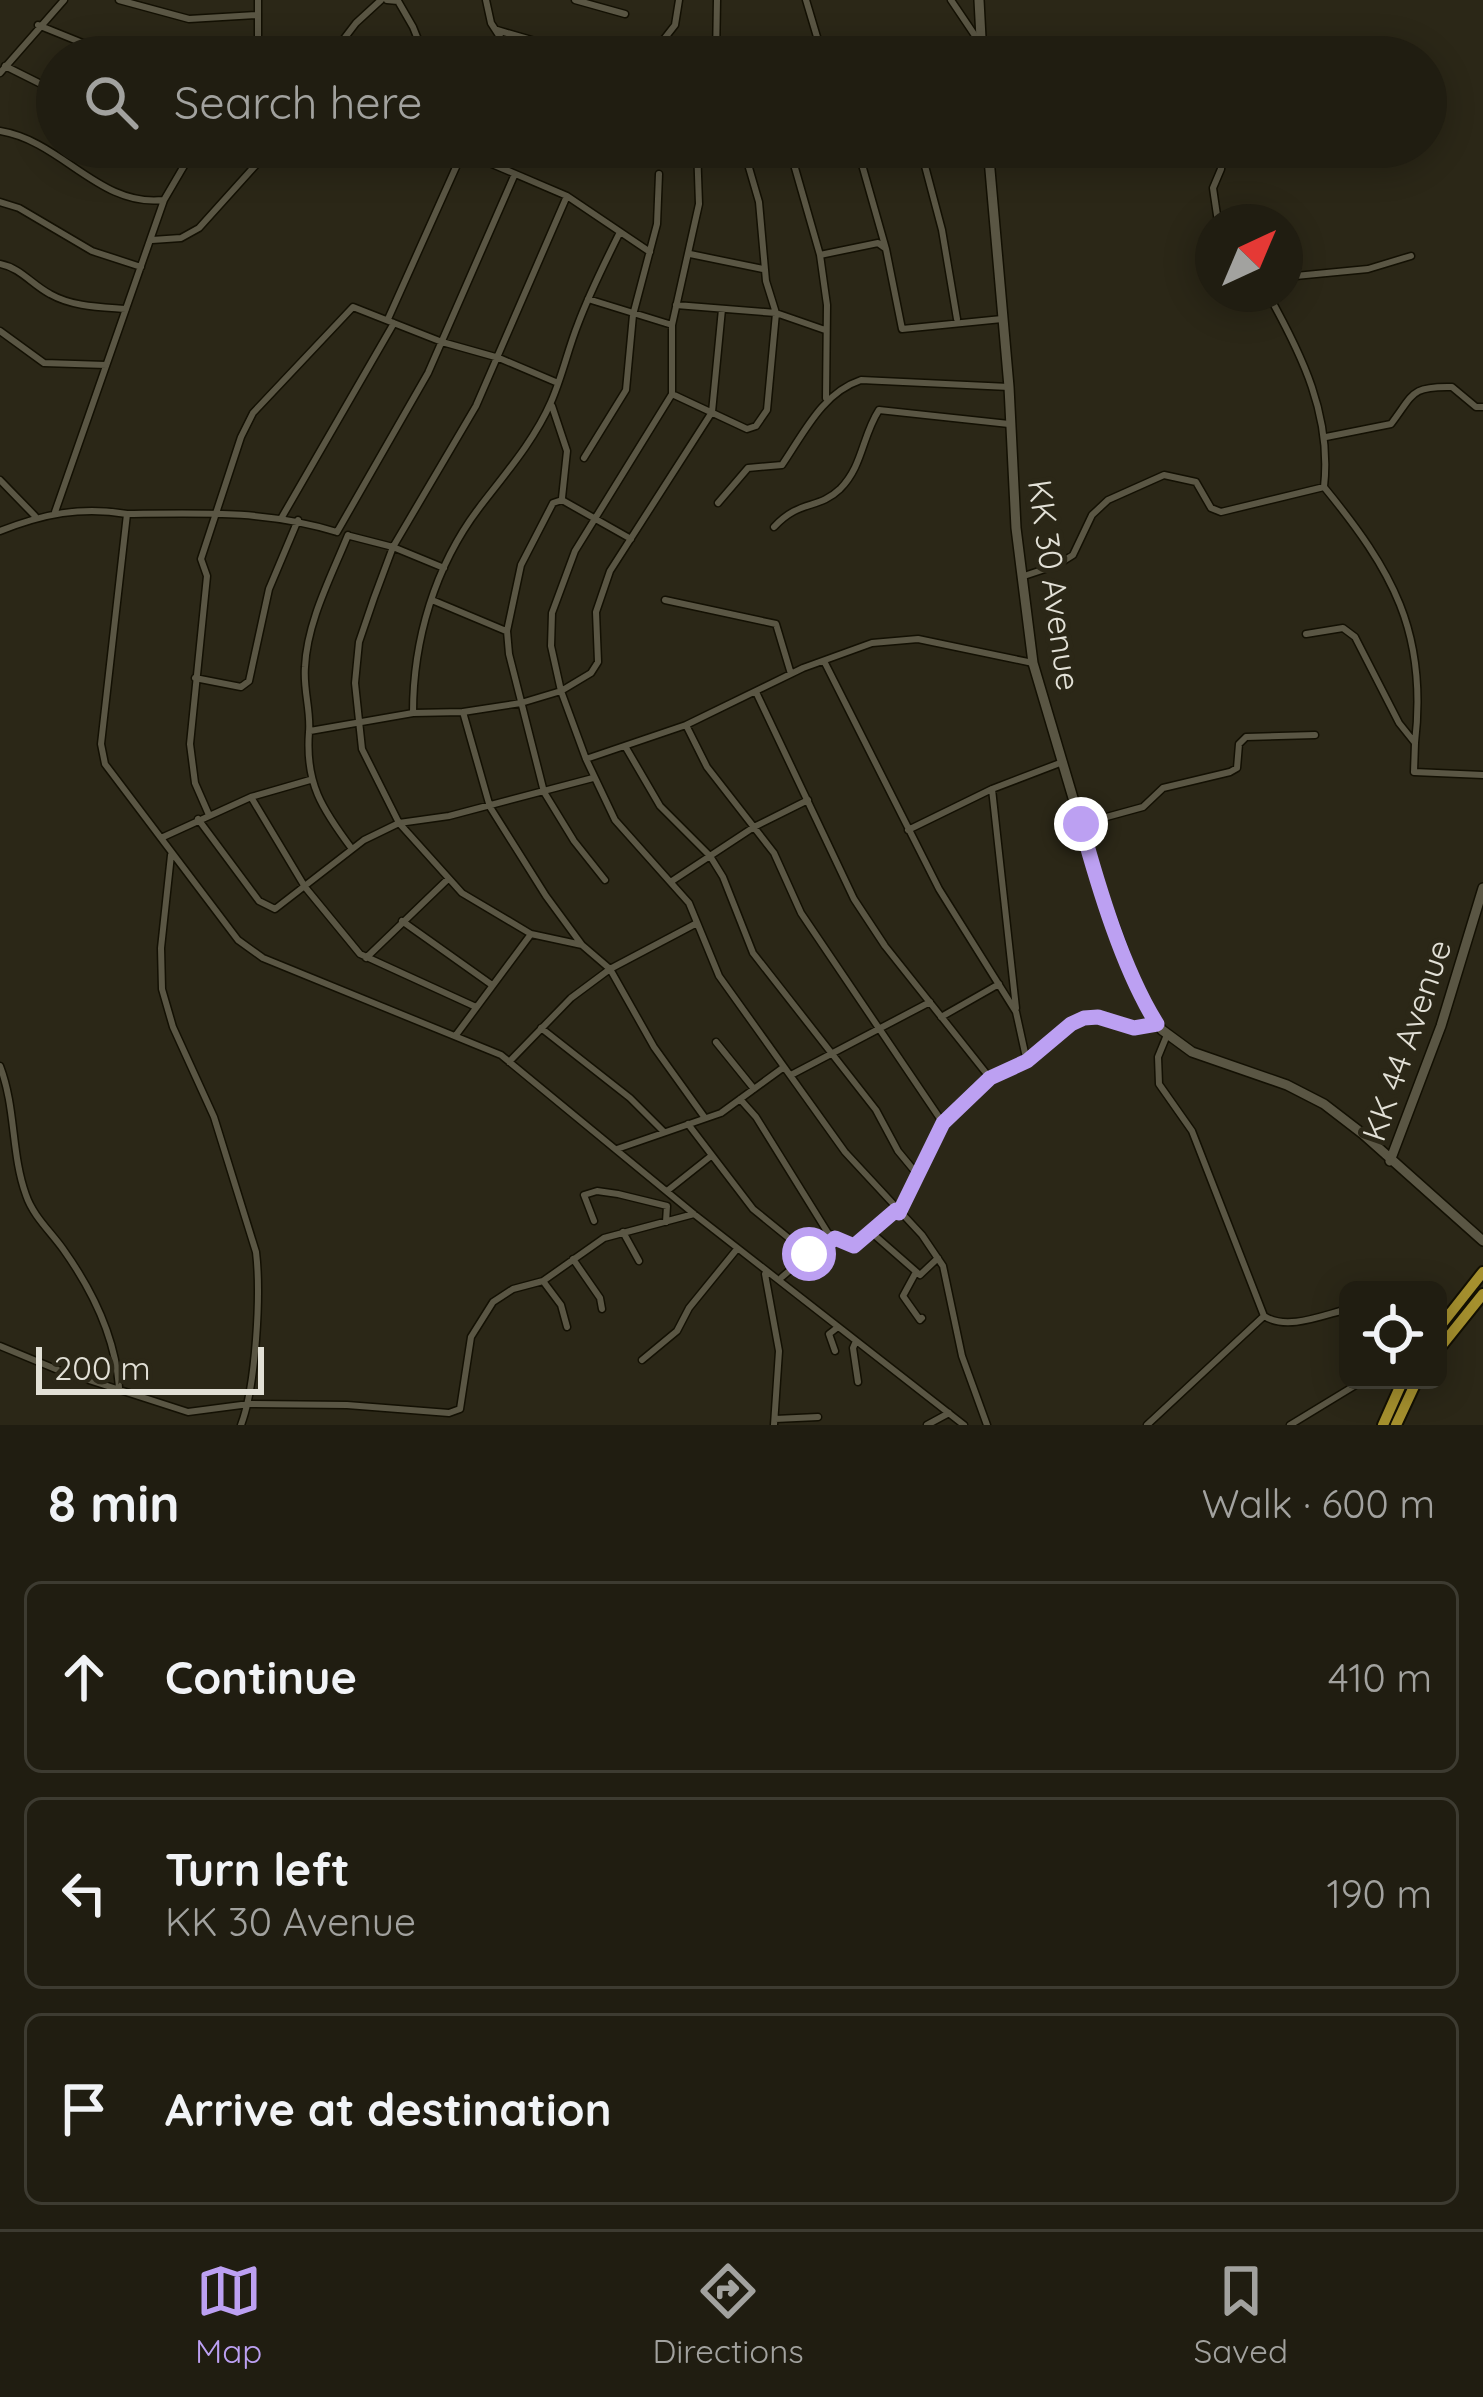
<!DOCTYPE html>
<html lang="en">
<head>
<meta charset="utf-8">
<style>
  :root { --surface:#201d11; --page:#28261a; --text:#f1f3f6; --muted:#a2a29f; --line:#3d3b31; --accent:#bca0f2 }
  body { margin:0; font-family:Quicksand,sans-serif; background:var(--page); color:var(--text) }
  .controls { position:absolute; right:36px; bottom:36px; display:grid; overflow:hidden; border-radius:18px; box-shadow:0 6px 30px #0003 }
  .controls button { width:108px; height:108px; display:grid; place-items:center; padding:0; border:0; border-bottom:3px solid var(--line); background:var(--surface); color:var(--text); font:60px sans-serif }
  .compass { position:absolute; left:1195px; top:204px; width:108px; height:108px; border-radius:50%; background:var(--surface); box-shadow:0 6px 30px #0003; rotate:44deg }
  .scale { position:absolute; left:36px; bottom:30px; width:228px; box-sizing:border-box; padding-left:12px; border:6px solid #e2e0d6; border-top:0; font-size:33px; line-height:42px; white-space:nowrap; color:#e2e0d6; -webkit-text-stroke:9px #2b2717; paint-order:stroke }
  .stop { position:absolute; width:36px; height:36px; margin:-27px; border:9px solid #bca0f2; border-radius:50%; background:#fff }
  .stop.end { background:#bca0f2; border-color:#fff; box-shadow:0 3px 12px #0008 }
  .list { margin:0; padding:0; list-style:none }
  h2 { display:flex; justify-content:space-between; align-items:center; height:156px; margin:0; padding:0 48px; font-size:51px }
  h2 small { font-size:39px; font-weight:400; color:var(--muted) }
  .list li { display:grid; grid-template-columns:78px 1fr auto; gap:36px; align-items:center; box-sizing:border-box; height:192px; margin:0 24px 24px; padding:0 24px; border:3px solid var(--line); border-radius:18px }
  .list b { display:block; font-size:45px; white-space:nowrap }
  .list p { margin:0; font-size:39px; white-space:nowrap; color:var(--muted) }
  .list em { font-size:39px; font-style:normal; color:var(--muted) }
  .icon { flex:none; width:66px; height:66px; fill:none; stroke:currentColor; stroke-width:2; stroke-linecap:round; stroke-linejoin:round }
  .map { position:relative; flex:none; width:1483px; height:1425px; overflow:hidden }
  .search { position:absolute; background:var(--surface); box-shadow:0 6px 30px #0003; left:36px; right:36px; top:36px; height:132px; display:flex; align-items:center; gap:30px; box-sizing:border-box; padding:0 42px; border-radius:66px; color:var(--muted); font-size:45px }
  .sheet { height:804px; background:var(--surface) }
  nav { display:flex; justify-content:space-around; align-items:center; box-sizing:border-box; height:168px; border-top:3px solid var(--line); background:var(--surface); font-size:33px; color:var(--muted) }
  nav a { display:grid; justify-items:center; gap:6px }
  nav .on { color:var(--accent) }
  .map>svg:first-child { display:block }
  .lines { fill:none; stroke-linecap:round; stroke-linejoin:round }
  .minor-casing { stroke:#131003; stroke-width:9 }
  .secondary-casing { stroke:#131003; stroke-width:12 }
  .trunk-casing { stroke:#131003; stroke-width:14 }
  .minor { stroke:#5a5644; stroke-width:6 }
  .secondary { stroke:#5a5644; stroke-width:9 }
  .trunk { stroke:#a5902e; stroke-width:10 }
  .route { stroke:#bca0f2; stroke-width:15 }
  .labels { text-anchor:middle; dominant-baseline:central; stroke-width:10; stroke-linejoin:round; paint-order:stroke }
  .street-label { font-size:33px; fill:#e2e0d6; stroke:#2b2717 }
</style>
</head>
<body>
<div class="map">
<svg width="1483" height="1425" viewBox="0 0 1483 1425">
  <rect width="100%" height="100%" fill="#2b2717"/>
  <g class="lines">
    <g class="minor-casing">
      <path id="minor" d="M 119,0 L 189,19 L 258,15
        M 258,0 L 258,57
        M 387,0 L 398,1 L 413,27 L 425,57
        M 486,0 L 491,23 L 502,40 L 498,57
        M 575,0 L 625,14
        M 806,0 L 823,57
        M 951,0 L 980,43
        M 38,25 L 117,57
        M 497,30 L 590,57
        M 330,57 L 356,23 L 381,0
        M 650,57 L 675,25 L 679,0
        M 716,57 L 717,0
        M 5,66 L 57,92
        M 0,73 L 64,0
        M 0,131 C 62,141 99,207 163,200
        M 697,147 L 699,204 L 672,325 L 672,394 L 575,551 L 552,613 L 551,646 L 561,691 L 586,759 L 615,820 L 689,903 L 719,976 L 845,1152 L 922,1235 L 943,1266 L 962,1356 L 987,1425
        M 789,147 L 820,255 L 827,305 L 826,398
        M 857,147 L 886,249 L 902,329 L 1002,319
        M 920,147 L 942,230 L 957,319
        M 464,152 L 567,196 L 650,252
        M 567,196 L 476,406 L 393,547 L 374,598 L 359,642 L 355,683 L 362,749 L 399,823 L 462,893 L 531,934 L 582,945 L 610,969 L 654,1047 L 705,1118
        M 0,202 L 19,208 L 92,251 L 141,267
        M 1218,222 L 1213,188 L 1221,169 L 1223,150
        M 152,240 L 181,238 L 199,228 L 272,147
        M 690,254 L 763,269
        M 820,255 L 878,243 L 885,248
        M 0,264 C 21,268 31,284 50,294 C 73,307 100,307 126,309
        M 1285,277 L 1368,269 L 1411,256
        M 1268,294 C 1302,355 1332,416 1324,487
        M 588,299 L 672,325
        M 676,305 L 776,313 L 825,330
        M 388,319 L 465,147
        M 0,331 L 44,363 L 106,365
        M 672,394 L 747,429 L 756,426 L 767,410 L 776,313 L 766,281 L 759,202 L 743,147
        M 552,406 L 567,451 L 562,498
        M 1326,437 L 1391,424 C 1414,394 1410,386 1452,387 L 1476,407 L 1483,407
        M 584,458 L 626,390 L 633,315 L 657,224 L 659,174
        M 0,480 L 35,516
        M 718,503 L 748,468 L 782,465 C 804,433 822,393 861,380 L 1009,387
        M 55,512 L 164,200 L 195,147
        M 127,514 C 199,513 267,510 337,532
        M 282,517 L 394,323
        M 774,527 C 800,499 818,510 840,489 C 863,466 862,436 879,410 L 1009,424
        M 0,531 C 43,514 81,506 127,514 L 101,744 L 105,764 L 238,940 L 263,958 L 501,1055 L 694,1214 L 964,1425
        M 337,532 L 428,373 L 514,176
        M 348,535 C 331,577 307,622 305,667 C 303,689 311,711 309,732 C 305,783 322,809 352,849
        M 350,536 L 393,547 L 444,568
        M 1021,577 L 1057,565 L 1073,555 L 1092,515 L 1108,500 L 1164,475 L 1196,482 L 1211,508 L 1221,512 L 1324,487 C 1392,570 1428,632 1415,743
        M 432,600 L 506,631
        M 665,600 L 776,624 L 791,674
        M 1306,634 L 1343,628 L 1355,637 L 1399,723 L 1415,743 L 1414,772 L 1483,775
        M 824,661 L 939,889 L 1016,1012 L 1027,1062
        M 195,678 L 241,687 L 249,681 L 269,589 L 298,520
        M 756,692 L 854,899 L 885,946 L 990,1078
        M 463,712 L 490,807 L 546,896 L 582,945
        M 413,713 C 413,640 435,566 479,508 C 505,474 534,441 551,402 C 562,377 568,349 578,324 C 590,292 605,262 620,232
        M 686,725 L 707,767 L 774,853 L 801,913 L 943,1123
        M 310,731 L 413,713 L 463,712 L 521,703 L 561,691 L 591,673 L 598,662 L 596,612 L 610,571 L 712,412 L 722,309
        M 625,746 L 660,806 L 710,856 L 723,877 L 753,953 L 876,1110 L 898,1151 L 917,1174
        M 586,759 L 686,725 L 803,668 L 872,643 L 918,639 L 1033,663
        M 992,789 L 1016,1008
        M 251,797 L 305,887 L 360,954 L 476,1007
        M 209,815 L 195,783 L 190,744 L 207,576 L 201,559 L 241,437 L 253,413 L 353,307 L 442,342 L 499,358 L 558,383
        M 198,819 L 259,901 L 275,909 L 364,840 L 399,823 L 449,816 L 593,778
        M 1081,824 L 1143,807 L 1163,788 L 1230,772 L 1237,768 L 1239,744 L 1246,737 L 1315,735
        M 908,830 L 992,789 L 1060,763
        M 161,838 L 251,797 L 310,780
        M 171,855 L 161,948 L 162,989 L 173,1027 L 214,1117 L 256,1252 C 261,1294 256,1386 241,1425
        M 605,880 L 574,841 L 544,792 L 509,654 L 507,631 L 521,565 L 553,503 L 562,500 L 631,539
        M 672,881 L 754,827 L 808,800
        M 402,921 L 492,985
        M 366,958 L 448,879
        M 941,1017 L 999,984
        M 541,1028 L 630,1098 L 664,1132
        M 456,1035 L 531,934
        M 1167,1035 L 1158,1057 L 1159,1084 L 1192,1131 L 1264,1316 C 1287,1331 1323,1315 1348,1309
        M 716,1042 L 754,1089
        M 509,1062 L 571,998 L 610,969 L 697,923
        M 0,1066 C 16,1108 11,1154 26,1195 C 33,1216 51,1232 63,1249 C 93,1291 115,1336 119,1387
        M 791,1075 L 930,1002
        M 740,1099 L 756,1117 L 828,1233 L 854,1246 L 896,1209
        M 688,1124 L 753,1209 L 812,1257 L 835,1238
        M 617,1149 L 721,1113 L 784,1067
        M 667,1191 L 711,1156
        M 899,1212 C 922,1164 940,1116 984,1082 C 996,1074 1012,1071 1025,1062 C 1045,1049 1062,1024 1085,1018 C 1106,1013 1126,1030 1157,1024
        M 594,1221 L 584,1195 L 597,1191 L 618,1194 L 667,1206 L 666,1222
        M 623,1232 L 639,1261
        M 872,1233 L 920,1275 L 938,1258
        M 573,1259 L 600,1298 L 602,1309
        M 916,1272 L 903,1296 L 920,1320 L 922,1318
        M 765,1274 L 779,1351 L 774,1425
        M 782,1277 L 809,1254
        M 543,1281 L 561,1305 L 567,1327
        M 856,1341 L 853,1348 L 858,1382
        M 0,1346 L 58,1370 L 188,1412 L 249,1404 L 347,1405 L 449,1413 L 460,1409 L 471,1337 L 493,1302 L 513,1289 L 543,1281 L 604,1238 L 694,1214
        M 835,1351 L 829,1334 L 838,1327
        M 642,1360 L 677,1331 L 689,1308 L 737,1249
        M 775,1419 L 818,1417
        M 927,1425 L 949,1413
        M 1147,1425 L 1264,1316
        M 1290,1425 L 1364,1380"/>
    </g>
    <g class="secondary-casing">
      <path id="secondary" d="M 979,0 L 982,57
        M 988,147 L 1009,387 L 1016,528 L 1033,663 L 1097,879 L 1141,999 L 1162,1030 L 1192,1052 L 1287,1085 L 1324,1104 L 1363,1134 L 1483,1241
        M 1390,1161 L 1441,1026 L 1483,888"/>
    </g>
    <g class="trunk-casing">
      <path id="trunk" d="M 1438,1329 L 1483,1272
        M 1438,1350 L 1483,1294
        M 1383,1425 L 1403,1380
        M 1396,1425 L 1417,1380"/>
    </g>
    <use href="#minor" class="minor"/>
    <use href="#secondary" class="secondary"/>
    <use href="#trunk" class="trunk"/>
  </g>
  <g class="lines">
    <path class="route" d="M 809,1254 L 812,1257 L 835,1238 L 854,1246 L 896,1210 L 899,1213 L 943,1123 L 990,1078 L 1027,1061 L 1071,1024 L 1084,1018 L 1098,1017 L 1134,1028 L 1157,1024 C 1123,970 1098,886 1081,824"/>
  </g>
  <g class="labels">
    <g class="street-label">
      <text transform="translate(1055 585) rotate(82)">KK 30 Avenue</text>
      <text transform="translate(1406 1040) rotate(-71)">KK 44 Avenue</text>
    </g>
  </g>
</svg>
<div class="controls">
<button><svg class="icon" aria-label="locate" viewBox="0 0 24 24"><circle cx="12" cy="12" r="6"/><path d="M12 2v4M12 18v4M2 12h4M18 12h4"/></svg></button>
</div>
<svg class="compass" viewBox="-18 -18 36 36"><path d="M0-13l5 13h-10z" fill="#e53935"/><path d="M0 13l5-13h-10z" fill="#a2a29f"/></svg>
<div class="scale">200 m</div>
<div class="stop" style="left:809px;top:1254px"></div>
<div class="stop end" style="left:1081px;top:824px"></div>
<div class="search"><svg class="icon" aria-label="search" viewBox="0 0 24 24"><circle cx="10" cy="10" r="6"/><path d="M15 15l6 6"/></svg>Search here</div>
</div>
<section class="sheet">
<h2>8 min<small>Walk · 600 m</small></h2>
<ul class="list">
<li><svg class="icon" aria-label="ahead" viewBox="0 0 24 24"><path d="M12 20V5M6 11l6-6 6 6"/></svg><div><b>Continue</b></div><em>410 m</em></li>
<li><svg class="icon" aria-label="left" viewBox="0 0 24 24"><path d="M17 20v-9H6M10 6l-5 5 5 5"/></svg><div><b>Turn left</b><p>KK 30 Avenue</p></div><em>190 m</em></li>
<li><svg class="icon" aria-label="arrive" viewBox="0 0 24 24"><path d="M6 21V4h12l-3 4 3 4H6"/></svg><div><b>Arrive at destination</b></div></li>
</ul>
</section>
<nav>
<a class="on"><svg class="icon" aria-label="map" viewBox="0 0 24 24"><path d="M3 6l6-2 6 2 6-2v14l-6 2-6-2-6 2zM9 4v14M15 6v14"/></svg>Map</a>
<a><svg class="icon" aria-label="directions" viewBox="0 0 24 24"><path d="M12 3l9 9-9 9-9-9zM9 14v-3h6M13 9l2 2-2 2"/></svg>Directions</a>
<a><svg class="icon" aria-label="saved" viewBox="0 0 24 24"><path d="M7 4h10v16l-5-4-5 4z"/></svg>Saved</a>
</nav>
</body>
</html>
